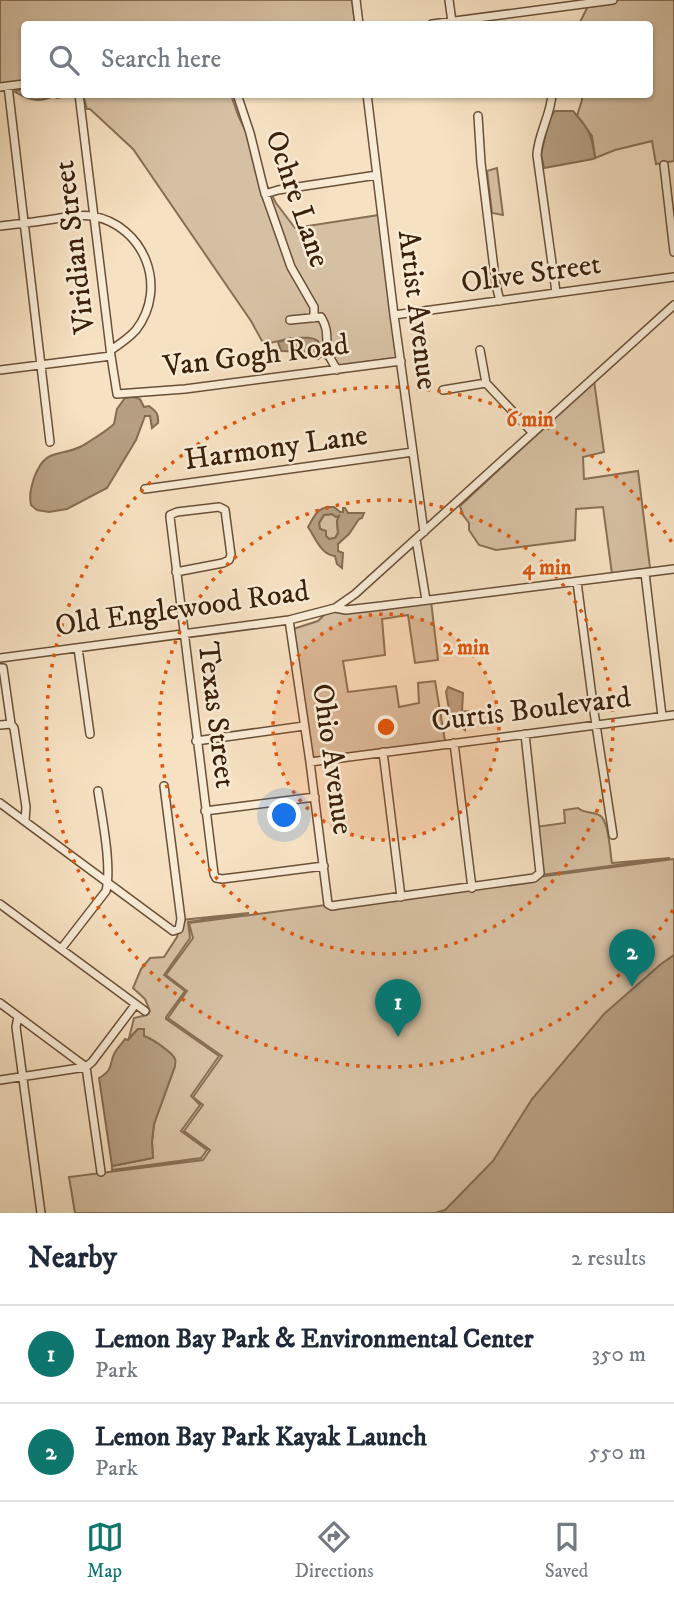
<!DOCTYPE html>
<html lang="en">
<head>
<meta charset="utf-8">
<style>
  :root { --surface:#fff; --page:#f6f6f7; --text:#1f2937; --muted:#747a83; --line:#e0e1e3; --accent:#0f766e }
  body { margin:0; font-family:"IM FELL DW Pica",serif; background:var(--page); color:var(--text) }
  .you { position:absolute; left:285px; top:816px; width:24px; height:24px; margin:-18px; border:5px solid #fff; border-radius:50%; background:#1a73e8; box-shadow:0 0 0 10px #1a73e833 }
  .badge { display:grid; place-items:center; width:46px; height:46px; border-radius:50%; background:var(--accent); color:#fff; font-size:23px; font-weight:700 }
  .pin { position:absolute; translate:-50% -58px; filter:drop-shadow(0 2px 4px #0008) }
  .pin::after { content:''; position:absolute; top:37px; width:24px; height:21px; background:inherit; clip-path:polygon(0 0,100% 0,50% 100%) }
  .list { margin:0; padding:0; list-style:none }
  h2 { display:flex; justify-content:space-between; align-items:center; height:91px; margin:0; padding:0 28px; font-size:30px }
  h2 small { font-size:23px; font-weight:400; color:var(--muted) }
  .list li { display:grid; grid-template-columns:46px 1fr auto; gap:21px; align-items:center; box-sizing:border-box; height:98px; padding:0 28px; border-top:2px solid var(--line) }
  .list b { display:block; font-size:26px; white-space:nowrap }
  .list p { margin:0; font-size:23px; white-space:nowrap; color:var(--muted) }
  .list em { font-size:23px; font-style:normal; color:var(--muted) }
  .icon { flex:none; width:38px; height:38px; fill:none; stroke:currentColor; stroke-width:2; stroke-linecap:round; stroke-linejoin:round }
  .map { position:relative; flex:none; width:674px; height:1213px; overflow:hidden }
  .search { position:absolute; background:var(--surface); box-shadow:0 2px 5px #0004; left:21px; right:21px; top:21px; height:77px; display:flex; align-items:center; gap:18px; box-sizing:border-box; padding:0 24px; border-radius:7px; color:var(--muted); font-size:26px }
  .sheet { height:287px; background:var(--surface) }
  nav { display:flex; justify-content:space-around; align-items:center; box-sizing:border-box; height:98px; border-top:2px solid var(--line); background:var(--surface); font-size:19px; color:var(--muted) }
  nav a { display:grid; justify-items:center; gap:4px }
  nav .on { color:var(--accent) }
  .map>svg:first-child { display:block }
  .green { fill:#d6c0a3; stroke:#887056; stroke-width:2 }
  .water { fill:#b69f83; stroke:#856c52; stroke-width:2; fill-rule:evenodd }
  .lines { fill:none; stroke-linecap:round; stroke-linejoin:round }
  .minor-casing { stroke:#6a5037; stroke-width:10 }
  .minor { stroke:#f9ecd7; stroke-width:7 }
  .ring { fill:none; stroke:#df560c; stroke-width:3.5; stroke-dasharray:3.5 7 }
  .labels { text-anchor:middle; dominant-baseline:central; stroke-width:5; stroke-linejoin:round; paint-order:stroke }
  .street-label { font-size:30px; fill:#3b2009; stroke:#f9ecd7 }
  .centre { fill:#df560c; stroke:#f9ecd7; stroke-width:3.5 }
  .ring-label { font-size:21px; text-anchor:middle; font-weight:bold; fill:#df560c; stroke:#f9ecd7; stroke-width:5; stroke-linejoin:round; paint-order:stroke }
</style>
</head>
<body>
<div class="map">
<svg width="674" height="1213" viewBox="0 0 674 1213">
  <rect width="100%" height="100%" fill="#f6e1c2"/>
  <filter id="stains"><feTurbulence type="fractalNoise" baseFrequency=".00286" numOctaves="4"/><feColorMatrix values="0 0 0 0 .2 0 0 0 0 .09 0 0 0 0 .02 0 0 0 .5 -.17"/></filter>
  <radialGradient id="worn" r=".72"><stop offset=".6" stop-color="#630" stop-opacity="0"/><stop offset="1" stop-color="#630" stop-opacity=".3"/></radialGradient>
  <path class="green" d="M 0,0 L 352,0 L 355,24 L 24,24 L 24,88 L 0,91 Z
    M 591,0 L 674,0 L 674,161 L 656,164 L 652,141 L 615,150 L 595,158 L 592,136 L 577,116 L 582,100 L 582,95 L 650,94 L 650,24 L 579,24 Z
    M 83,95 L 231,95 L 238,115 L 259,160 L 267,186 L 276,203 L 295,228 L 379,215 L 402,357 L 336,366 L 320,355 L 318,341 L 292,338 L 270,343 L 262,341 L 251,321 L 133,149 L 90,109 L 87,109 Z
    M 497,168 L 503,215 L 492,213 L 487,171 Z
    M 594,381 L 604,452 L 583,457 L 584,479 L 638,471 L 650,568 L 612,574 L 603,507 L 576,509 L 575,540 L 496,550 L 479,545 L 469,530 L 469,523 L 463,515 L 460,506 Z
    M 332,514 L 336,517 L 339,516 L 337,521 L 338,533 L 335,538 L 329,539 L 326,536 L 326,531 L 320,529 L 319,523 L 324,515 Z
    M 431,601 L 438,660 L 415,663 L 408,615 L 382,619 L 385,655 L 343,661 L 348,692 L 396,686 L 399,707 L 419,703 L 418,683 L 435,681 L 445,741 L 314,758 L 308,757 L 293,629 L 318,621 L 325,614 L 336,610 Z
    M 578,808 C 585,814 592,811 599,815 C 609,819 610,853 612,863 L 670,858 L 541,875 L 535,827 L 565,823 L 564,810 Z
    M 674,859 L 674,963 L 449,1213 L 75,1213 L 69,1177 L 203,1160 L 210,1150 L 184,1131 L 203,1105 L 193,1097 L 222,1056 L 168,1018 L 187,991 L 166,975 L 193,938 L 189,923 Z
    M 249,913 L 188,922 L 190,938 L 164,975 L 185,991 L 166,1017 L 166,1019 L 219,1056 L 191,1096 L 200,1105 L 181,1131 L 207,1150 L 201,1158 L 112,1170 L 112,1166 L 153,1158 L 152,1142 L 154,1124 L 175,1066 C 169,1050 159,1043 144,1036 L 144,1029 L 138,1029 L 129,1038 L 134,1018 L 147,1015 L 150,1011 L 145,999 L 133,988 L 141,969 L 150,958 L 164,957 L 177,937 L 181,920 Z"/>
  <path class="water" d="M 24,88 L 24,94 L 73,95 L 57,98 L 53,96 C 39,103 29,100 15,92 L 17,90 Z
    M 555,111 L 573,111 C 589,129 592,134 595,158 L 593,159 L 544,168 L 541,154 L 547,129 L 548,120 Z
    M 292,338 C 301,338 311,336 318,341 L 320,354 L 322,356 L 318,359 L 310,356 L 308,352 L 281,351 L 278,342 Z
    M 134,397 L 140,399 L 144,407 L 149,406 C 156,411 159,414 158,423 L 152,428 L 150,416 L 145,416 L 136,440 L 107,488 L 67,509 L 49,512 L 37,510 L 31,505 C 29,495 31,488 34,478 C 46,446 59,458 82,446 C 93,439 104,433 114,424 L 117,409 L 125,398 Z
    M 328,507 L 334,507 L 340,512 L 343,512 L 343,508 L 345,508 L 348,513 L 364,513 L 362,518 L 359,519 L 349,534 L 338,544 L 338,551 L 343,553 L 342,568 L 337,564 L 335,556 C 321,555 315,537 308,527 C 314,518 315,509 328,507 ZM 332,514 L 336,517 L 339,516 L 337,521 L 338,533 L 335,538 L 329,539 L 326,536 L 326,531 L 320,529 L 319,523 L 324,515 Z
    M 448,687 L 463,693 L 462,712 L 468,711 L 469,716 L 464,719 L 465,730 L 451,721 L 446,692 Z
    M 674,955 L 674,1213 L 435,1213 L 445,1210 L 493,1161 L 532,1099 L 604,1014 L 661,964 Z
    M 138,1029 L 144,1029 L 144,1036 C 151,1038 172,1052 175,1059 C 176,1061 175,1064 175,1066 L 154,1124 L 152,1142 L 153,1158 L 112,1166 L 99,1078 C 114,1069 109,1065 114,1054 C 117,1048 122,1044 125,1039 L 128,1040 Z"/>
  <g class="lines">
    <g class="minor-casing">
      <path id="minor" d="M 356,0 L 359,24
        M 449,0 L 452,22
        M 432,24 L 613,0
        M 8,86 L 50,442
        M 0,87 L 24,84
        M 79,94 L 111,356 L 117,394 L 185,389 L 401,361
        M 237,94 L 250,133 L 264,190 L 291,267 L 314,307 L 314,318
        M 367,94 L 394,315 L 424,532
        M 552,94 C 551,115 538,134 537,155 L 556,292
        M 478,116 L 481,163 L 496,285 L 500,301
        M 664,165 L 674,252
        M 265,194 L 278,190 L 377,175
        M 0,226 C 18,224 36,222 54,219 C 66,217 80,214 92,216 C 144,225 169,287 136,330 C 129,338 120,344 111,350
        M 394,315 L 674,277
        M 290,320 L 321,317 C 330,332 325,339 328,353 C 330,359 334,364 337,370
        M 480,350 L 486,383
        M 0,370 L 111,356
        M 443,390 L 486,383 L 533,433
        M 145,489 L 413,452
        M 416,539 L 426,600
        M 176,572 L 223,563 L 229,560 L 231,555 L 225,510 L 219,507 L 177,512 L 170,515 L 170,517 L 214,874 L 216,878 L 222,879 L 324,866
        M 645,573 L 662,716
        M 577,582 L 594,712 L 613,835
        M 335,608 L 346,610 L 381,606 L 674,569
        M 289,620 L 310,762 L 328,904 L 332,906 L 338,905 L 534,878 L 540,873 L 525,734
        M 78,648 L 90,734
        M 0,658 L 289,620 L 335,608 L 355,594 L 674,305
        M 0,668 L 3,668 L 11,724 L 14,728 L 26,807 L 25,821
        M 0,725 L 11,724
        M 196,741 L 304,726
        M 454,743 L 472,888
        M 383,752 L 401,897
        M 310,762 L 674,715
        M 0,803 L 173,931 L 179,929 L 181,919 L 164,786
        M 205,811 L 315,797
        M 0,904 L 145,1011
        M 61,949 L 106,891 C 112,866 102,818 98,791
        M 0,1003 L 86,1067 L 101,1172
        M 18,1017 L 16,1027 L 41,1213
        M 0,1080 L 86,1067 L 92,1062 L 135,1005"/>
    </g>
    <use href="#minor" class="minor"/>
  </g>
  <circle cx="386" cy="727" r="113" fill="#df560c" fill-opacity=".12"/>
  <g class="ring">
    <circle cx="386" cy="727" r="113"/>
    <circle cx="386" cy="727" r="227"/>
    <path d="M673 910A340 340 0 1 1 673 544"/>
  </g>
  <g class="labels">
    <g class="street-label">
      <text transform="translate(297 199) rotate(71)">Ochre Lane</text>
      <text transform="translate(75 247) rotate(-97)">Viridian Street</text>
      <text transform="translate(531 274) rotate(-8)">Olive Street</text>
      <text transform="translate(417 310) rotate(83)">Artist Avenue</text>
      <text transform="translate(256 356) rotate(-7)">Van Gogh Road</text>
      <text transform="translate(276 448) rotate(-8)">Harmony Lane</text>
      <text transform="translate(182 609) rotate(-8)">Old Englewood Road</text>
      <text transform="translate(531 710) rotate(-7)">Curtis Boulevard</text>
      <text transform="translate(216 715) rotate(83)">Texas Street</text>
      <text transform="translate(332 759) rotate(82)">Ohio Avenue</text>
    </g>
  </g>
  <circle cx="386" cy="727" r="10" class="centre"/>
  <g class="ring-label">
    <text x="530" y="426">6 min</text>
    <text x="547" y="574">4 min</text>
    <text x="466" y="654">2 min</text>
  </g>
  <rect width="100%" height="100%" filter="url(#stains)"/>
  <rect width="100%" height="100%" fill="url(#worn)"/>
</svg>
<div class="you"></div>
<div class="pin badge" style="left:398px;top:1037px">1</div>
<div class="pin badge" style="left:632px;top:987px">2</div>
<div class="search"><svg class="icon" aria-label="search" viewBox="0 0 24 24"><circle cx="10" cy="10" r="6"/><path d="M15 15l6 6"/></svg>Search here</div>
</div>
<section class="sheet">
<h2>Nearby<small>2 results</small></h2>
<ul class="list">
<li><span class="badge">1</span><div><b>Lemon Bay Park &amp; Environmental Center</b><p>Park</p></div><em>350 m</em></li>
<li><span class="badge">2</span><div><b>Lemon Bay Park Kayak Launch</b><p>Park</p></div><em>550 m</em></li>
</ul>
</section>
<nav>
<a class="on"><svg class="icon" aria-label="map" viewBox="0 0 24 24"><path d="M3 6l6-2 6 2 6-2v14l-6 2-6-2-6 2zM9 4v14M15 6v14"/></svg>Map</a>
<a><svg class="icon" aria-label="directions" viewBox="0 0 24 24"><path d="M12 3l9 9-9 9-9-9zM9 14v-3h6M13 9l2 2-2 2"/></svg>Directions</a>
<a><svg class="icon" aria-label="saved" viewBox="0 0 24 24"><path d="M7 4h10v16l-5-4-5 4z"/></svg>Saved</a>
</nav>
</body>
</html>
